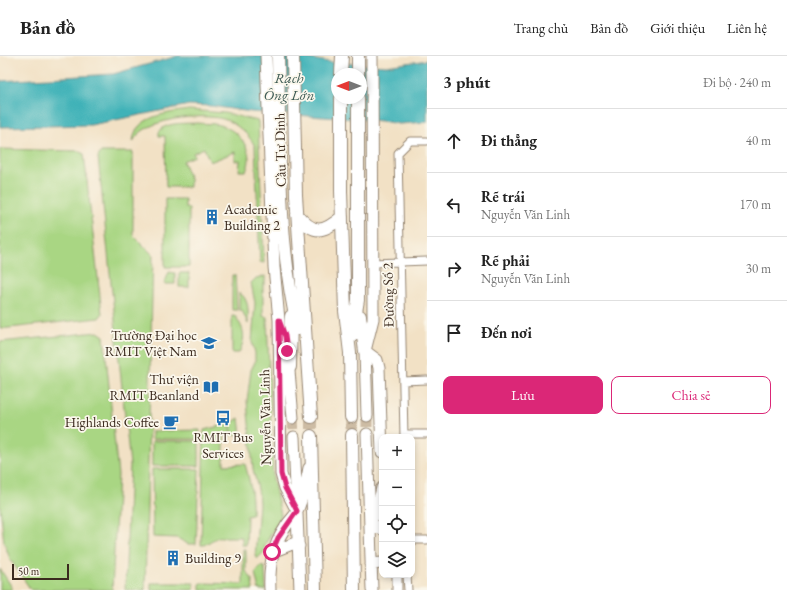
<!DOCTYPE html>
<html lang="vi">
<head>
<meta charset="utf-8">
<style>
  :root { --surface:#fff; --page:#f6f6f6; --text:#222; --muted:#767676; --line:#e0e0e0; --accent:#db2777 }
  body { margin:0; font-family:"EB Garamond",serif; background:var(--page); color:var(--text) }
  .controls { position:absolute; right:12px; bottom:12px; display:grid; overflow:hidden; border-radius:8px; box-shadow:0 2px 6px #0003 }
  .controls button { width:36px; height:36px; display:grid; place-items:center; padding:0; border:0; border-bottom:1px solid var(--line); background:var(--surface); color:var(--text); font:20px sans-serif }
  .compass { position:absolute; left:331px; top:12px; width:36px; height:36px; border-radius:50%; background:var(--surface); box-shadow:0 2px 6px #0003; rotate:270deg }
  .scale { position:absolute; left:12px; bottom:10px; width:57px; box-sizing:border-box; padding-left:4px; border:2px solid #3b2a1e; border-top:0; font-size:11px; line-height:14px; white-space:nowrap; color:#3b2a1e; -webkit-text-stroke:3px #fbf7ec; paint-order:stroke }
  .stop { position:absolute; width:12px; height:12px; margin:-9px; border:3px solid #db2777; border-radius:50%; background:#fff }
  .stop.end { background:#db2777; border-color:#fff; box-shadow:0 1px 4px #0008 }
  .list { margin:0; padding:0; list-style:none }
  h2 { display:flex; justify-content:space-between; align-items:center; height:52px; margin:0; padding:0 16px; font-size:17px }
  h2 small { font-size:13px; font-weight:400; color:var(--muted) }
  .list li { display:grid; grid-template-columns:26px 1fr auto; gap:12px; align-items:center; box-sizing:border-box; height:64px; padding:0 16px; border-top:1px solid var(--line) }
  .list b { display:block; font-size:15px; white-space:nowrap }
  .list p { margin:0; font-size:13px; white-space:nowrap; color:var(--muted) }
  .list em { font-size:13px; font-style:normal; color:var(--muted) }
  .actions { display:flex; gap:8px; padding:12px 16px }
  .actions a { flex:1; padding:9px 0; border:1px solid var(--accent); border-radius:8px; text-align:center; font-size:14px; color:var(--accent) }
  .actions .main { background:var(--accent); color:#fff }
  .icon { flex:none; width:22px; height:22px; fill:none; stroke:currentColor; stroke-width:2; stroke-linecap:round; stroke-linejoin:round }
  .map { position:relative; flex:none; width:427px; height:534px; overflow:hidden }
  header { display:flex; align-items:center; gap:24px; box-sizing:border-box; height:56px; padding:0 20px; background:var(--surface); border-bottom:1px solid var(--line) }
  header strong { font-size:19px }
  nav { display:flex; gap:22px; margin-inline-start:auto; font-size:14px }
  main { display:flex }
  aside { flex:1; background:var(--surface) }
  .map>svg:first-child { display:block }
  .green { fill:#a9d683; stroke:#728050 }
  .water { fill:#41b2b8; stroke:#3e6e6b; fill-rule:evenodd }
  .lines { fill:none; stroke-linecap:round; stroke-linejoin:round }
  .primary-tunnel { stroke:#cdbca4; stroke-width:11; stroke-dasharray:11 5.5; stroke-linecap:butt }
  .highway-tunnel { stroke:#cdbca4; stroke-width:12; stroke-dasharray:12 6; stroke-linecap:butt }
  .street-casing { stroke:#968672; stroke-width:9 }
  .secondary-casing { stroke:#968672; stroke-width:11 }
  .primary-casing { stroke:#968672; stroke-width:13 }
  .highway-casing { stroke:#968672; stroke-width:14 }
  .street { stroke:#fff; stroke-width:7 }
  .secondary { stroke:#fff; stroke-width:9 }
  .primary { stroke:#fff; stroke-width:11 }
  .highway { stroke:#fff; stroke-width:12 }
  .route { stroke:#db2777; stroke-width:5 }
  .labels { text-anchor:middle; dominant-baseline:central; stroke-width:3.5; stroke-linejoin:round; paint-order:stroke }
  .street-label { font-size:14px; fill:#3b2a1e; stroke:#fbf7ec }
  .poi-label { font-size:14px; fill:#3b2a1e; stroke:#fbf7ec; text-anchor:end }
  .water-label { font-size:15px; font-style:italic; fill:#3d5a54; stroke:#fbf7ec }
</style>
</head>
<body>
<header>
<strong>Bản đồ</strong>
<nav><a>Trang chủ</a><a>Bản đồ</a><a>Giới thiệu</a><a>Liên hệ</a></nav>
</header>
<main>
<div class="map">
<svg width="427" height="534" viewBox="0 0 427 534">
  <rect width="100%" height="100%" fill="#fbf7ec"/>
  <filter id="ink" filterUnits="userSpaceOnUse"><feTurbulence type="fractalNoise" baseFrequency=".025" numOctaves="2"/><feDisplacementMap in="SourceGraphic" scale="8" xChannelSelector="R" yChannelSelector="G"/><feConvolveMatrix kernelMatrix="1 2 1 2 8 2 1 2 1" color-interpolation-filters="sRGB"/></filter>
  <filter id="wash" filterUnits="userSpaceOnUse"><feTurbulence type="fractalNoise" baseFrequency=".012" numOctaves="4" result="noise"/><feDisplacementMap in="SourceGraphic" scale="16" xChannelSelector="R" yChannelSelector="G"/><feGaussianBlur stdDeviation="0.9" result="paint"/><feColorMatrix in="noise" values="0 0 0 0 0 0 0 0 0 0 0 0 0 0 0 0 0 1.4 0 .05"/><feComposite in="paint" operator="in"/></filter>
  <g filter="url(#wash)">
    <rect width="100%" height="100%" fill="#f2e1c5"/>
    <path class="green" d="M 189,54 L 225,57 L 258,65 L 264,207 L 260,206 L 255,91 C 251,80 235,66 223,63 C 201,57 143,62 133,86 C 134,59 169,57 189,54 Z
      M 198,67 C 205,68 213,67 220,69 C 239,74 256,96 246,115 L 239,115 L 240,104 L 235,105 L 235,96 L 210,106 L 204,92 L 193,97 L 195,100 L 183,105 L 190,123 L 190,131 L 166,131 L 165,80 L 159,80 L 159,76 C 166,65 186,68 198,67 Z
      M 0,93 L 78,95 L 84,98 L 102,258 L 99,262 L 0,273 Z
      M 101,96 L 133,96 L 133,179 L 153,199 L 145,534 L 125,534 L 130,409 L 98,101 Z
      M 165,143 L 185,143 L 185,152 L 189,152 L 189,211 L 165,211 Z
      M 169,216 L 175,217 L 175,228 L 164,228 Z
      M 179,217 L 189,217 L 189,231 L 179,231 Z
      M 232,219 L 235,219 L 237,254 L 232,254 Z
      M 265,220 L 265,228 L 263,228 L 263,260 L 267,261 L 273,423 L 281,459 C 278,472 264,483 264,496 L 257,503 L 255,501 L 259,448 L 258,433 L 253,413 L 247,345 L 251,314 L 255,306 L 255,297 L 252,286 L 255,247 L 251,227 L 256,222 Z
      M 239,236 C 250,245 248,254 248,268 L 242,254 L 239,254 Z
      M 232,260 L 235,260 C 245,274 246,281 239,297 L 232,297 Z
      M 98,276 L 104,280 L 118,419 L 112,534 L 31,534 L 10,503 L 4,486 L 0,451 L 0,286 Z
      M 239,362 L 241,379 L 233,379 L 230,368 Z
      M 228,368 L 232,379 L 224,379 L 224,409 L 245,408 C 250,425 253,441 252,459 L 247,460 L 246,489 L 242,489 L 242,481 L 218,481 L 204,489 L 201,489 L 204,374 Z
      M 200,374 L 199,383 L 152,383 L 152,375 Z
      M 152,385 L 199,385 L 199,410 L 152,410 Z
      M 152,413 L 199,413 L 196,488 L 188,488 L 177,482 L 153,481 Z
      M 243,493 L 246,493 L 246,515 L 252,523 L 253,534 L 200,534 L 200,527 L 243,528 Z
      M 262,509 L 265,513 L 266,534 L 259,534 L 255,517 Z
      M 0,513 L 12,531 L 12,534 L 0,534 Z
      M 151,527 L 194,527 L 194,534 L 151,534 Z"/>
    <path class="water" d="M 178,0 L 294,0 L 329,6 L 386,10 L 427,4 L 427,66 L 399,68 L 382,65 L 251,56 L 211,50 L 189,49 L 91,69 L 0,71 L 0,25 L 113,18 ZM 337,18 L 361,18 L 361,42 L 337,42 Z"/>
  </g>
  <g filter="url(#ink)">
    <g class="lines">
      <path class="primary-tunnel" d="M 367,360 L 367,378
        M 293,362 L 294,381"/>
      <path class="highway-tunnel" d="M 311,361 L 311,380
        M 351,361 L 352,379"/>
      <g class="street-casing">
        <path id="street" d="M 373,207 L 427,205
          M 403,325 L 427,324
          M 404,378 L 427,378
          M 404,381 L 398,97 L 410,85 L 427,85
          M 412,484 L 427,484
          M 407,519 L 408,534"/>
      </g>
      <g class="secondary-casing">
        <path id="secondary" d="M 397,519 L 397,534"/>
      </g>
      <g class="primary-casing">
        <path id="primary" d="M 266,0 L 274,211 L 279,264 L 281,418 L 285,432 L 297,455
          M 365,295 L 377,304 L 379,312 L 382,396
          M 288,303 L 293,362
          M 367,360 L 365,295 L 373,263 L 372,0
          M 367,378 L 372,534
          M 294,381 L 300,534
          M 370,467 L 377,454 L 382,432
          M 370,467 L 382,473
          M 272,496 L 295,487 L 299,490
          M 371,508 L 382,507
          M 270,534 C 269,511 272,491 285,472 C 288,466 293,462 296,457 C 303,444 306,426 309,412"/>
      </g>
      <g class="highway-casing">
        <path id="highway" d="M 278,0 C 280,91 277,184 298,273
          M 293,0 L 296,139 L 311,361
          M 341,18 L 342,0
          M 358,18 L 358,0
          M 341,42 L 341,135 L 345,255 L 350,297 L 351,361
          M 297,159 C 314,179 323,177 342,161
          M 360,260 L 365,295
          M 352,280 L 358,244 L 358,42
          M 290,311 L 291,260
          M 352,379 L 354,534
          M 311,380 L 315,534"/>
      </g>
      <use href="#street" class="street"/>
      <use href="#secondary" class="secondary"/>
      <use href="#primary" class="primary"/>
      <use href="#highway" class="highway"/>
    </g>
  </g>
  <g class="lines" filter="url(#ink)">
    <path class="route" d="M 272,496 L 278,482 L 297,455 L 285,432 L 281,418 L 279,264 L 285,280 L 287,295"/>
  </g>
  <defs>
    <g id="building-bare" transform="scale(1.2)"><path d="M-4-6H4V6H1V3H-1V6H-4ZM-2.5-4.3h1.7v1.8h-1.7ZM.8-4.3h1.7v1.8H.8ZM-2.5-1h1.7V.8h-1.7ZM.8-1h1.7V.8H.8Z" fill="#1f6fb2" stroke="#fbf7ec" stroke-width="2.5" paint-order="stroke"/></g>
    <g id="university-bare" transform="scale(1.2)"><path d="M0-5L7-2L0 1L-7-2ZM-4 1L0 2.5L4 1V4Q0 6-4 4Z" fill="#1f6fb2" stroke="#fbf7ec" stroke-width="2.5" paint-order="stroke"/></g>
    <g id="library-bare" transform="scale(1.2)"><path d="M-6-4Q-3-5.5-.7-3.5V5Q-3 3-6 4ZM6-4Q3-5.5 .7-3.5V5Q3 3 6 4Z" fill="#1f6fb2" stroke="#fbf7ec" stroke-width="2.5" paint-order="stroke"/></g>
    <g id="bus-bare" transform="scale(1.2)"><path d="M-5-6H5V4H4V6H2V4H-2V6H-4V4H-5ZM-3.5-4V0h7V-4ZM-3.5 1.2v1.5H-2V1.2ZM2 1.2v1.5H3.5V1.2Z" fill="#1f6fb2" stroke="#fbf7ec" stroke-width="2.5" paint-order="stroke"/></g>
    <g id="cafe-bare" transform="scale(1.2)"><path d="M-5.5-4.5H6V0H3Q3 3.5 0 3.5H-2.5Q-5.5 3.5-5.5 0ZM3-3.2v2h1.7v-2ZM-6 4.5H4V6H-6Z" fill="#1f6fb2" stroke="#fbf7ec" stroke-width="2.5" paint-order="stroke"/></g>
  </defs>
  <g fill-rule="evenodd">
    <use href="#building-bare" x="212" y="161"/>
    <use href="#university-bare" x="209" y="287"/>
    <use href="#library-bare" x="211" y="331"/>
    <use href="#bus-bare" x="223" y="362"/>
    <use href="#cafe-bare" x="171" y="366"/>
    <use href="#building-bare" x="173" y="502"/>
  </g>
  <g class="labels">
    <g class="street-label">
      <text transform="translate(280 94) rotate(-91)">Cầu Tư Dinh</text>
      <text transform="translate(388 239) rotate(-91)">Đường Số 2</text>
      <text transform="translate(265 361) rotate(-91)">Nguyễn Văn Linh</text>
    </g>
    <g class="poi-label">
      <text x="224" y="153" text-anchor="start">Academic<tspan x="224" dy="16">Building 2</tspan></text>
      <text x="197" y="279">Trường Đại học<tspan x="197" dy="16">RMIT Việt Nam</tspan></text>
      <text x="199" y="323">Thư viện<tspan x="199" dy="16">RMIT Beanland</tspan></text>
      <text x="159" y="366">Highlands Coffee</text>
      <text x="223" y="381" text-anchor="middle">RMIT Bus<tspan x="223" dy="16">Services</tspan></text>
      <text x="185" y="502" text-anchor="start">Building 9</text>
    </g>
    <g class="water-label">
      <text x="289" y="21">Rạch<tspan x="289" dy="17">Ông Lớn</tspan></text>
    </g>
  </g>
</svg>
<div class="controls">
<button>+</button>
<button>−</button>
<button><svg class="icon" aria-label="locate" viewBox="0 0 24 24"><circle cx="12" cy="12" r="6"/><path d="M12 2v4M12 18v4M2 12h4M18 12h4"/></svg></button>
<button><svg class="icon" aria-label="layers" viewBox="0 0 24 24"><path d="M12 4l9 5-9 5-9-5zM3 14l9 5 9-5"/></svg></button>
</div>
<svg class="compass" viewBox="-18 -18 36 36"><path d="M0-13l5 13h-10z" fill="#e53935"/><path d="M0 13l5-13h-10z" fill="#767676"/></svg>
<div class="scale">50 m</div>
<div class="stop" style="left:272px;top:496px"></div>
<div class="stop end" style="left:287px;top:295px"></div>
</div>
<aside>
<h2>3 phút<small>Đi bộ · 240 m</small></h2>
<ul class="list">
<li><svg class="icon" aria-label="ahead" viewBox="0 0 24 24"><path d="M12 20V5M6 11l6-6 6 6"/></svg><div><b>Đi thẳng</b></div><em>40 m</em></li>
<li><svg class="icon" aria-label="left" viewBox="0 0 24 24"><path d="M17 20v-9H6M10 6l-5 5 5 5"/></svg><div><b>Rẽ trái</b><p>Nguyễn Văn Linh</p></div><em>170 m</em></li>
<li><svg class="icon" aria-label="right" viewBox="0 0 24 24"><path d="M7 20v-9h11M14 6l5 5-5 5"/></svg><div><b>Rẽ phải</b><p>Nguyễn Văn Linh</p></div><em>30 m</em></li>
<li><svg class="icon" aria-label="arrive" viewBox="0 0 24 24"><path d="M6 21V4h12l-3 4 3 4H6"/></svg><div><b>Đến nơi</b></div></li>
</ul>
<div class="actions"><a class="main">Lưu</a><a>Chia sẻ</a></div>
</aside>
</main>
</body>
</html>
